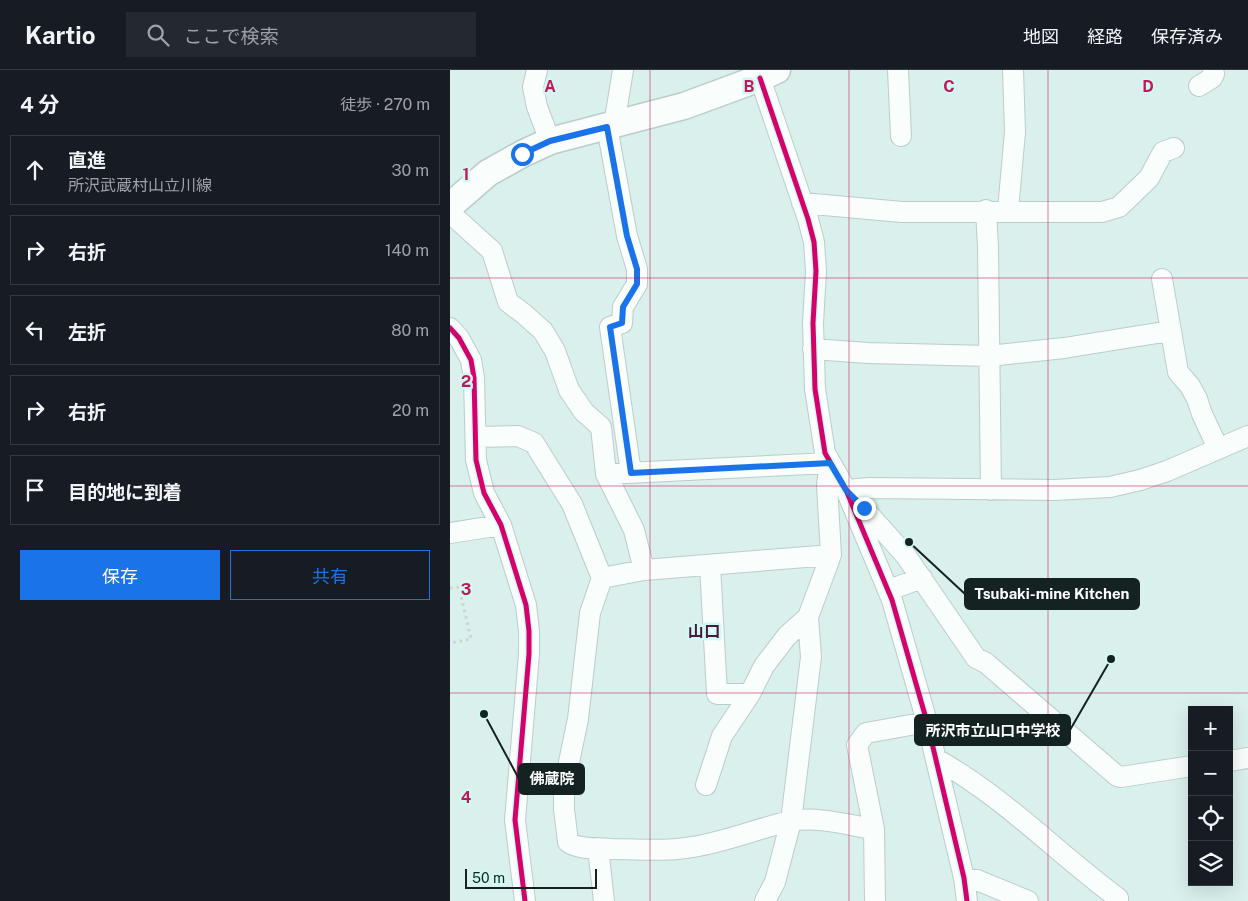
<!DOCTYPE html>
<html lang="ja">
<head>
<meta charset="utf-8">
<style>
  :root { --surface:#171b24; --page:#242831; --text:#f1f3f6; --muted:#9ea1a6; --line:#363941; --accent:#1a73e8 }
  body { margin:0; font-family:"Public Sans","Noto Sans JP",sans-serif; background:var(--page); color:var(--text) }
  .controls { position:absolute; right:15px; bottom:15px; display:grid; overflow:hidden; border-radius:0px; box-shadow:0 5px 20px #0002 }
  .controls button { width:45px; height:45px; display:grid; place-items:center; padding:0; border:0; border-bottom:1px solid var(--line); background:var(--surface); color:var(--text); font:25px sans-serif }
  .scale { position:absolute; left:15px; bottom:12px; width:132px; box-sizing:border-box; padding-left:5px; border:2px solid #142321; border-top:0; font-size:14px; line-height:18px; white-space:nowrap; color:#142321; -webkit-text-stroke:4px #d0f9f2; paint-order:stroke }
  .stop { position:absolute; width:15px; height:15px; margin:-11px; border:4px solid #1a73e8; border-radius:50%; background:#fff }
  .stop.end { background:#1a73e8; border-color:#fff; box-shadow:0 1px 5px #0008 }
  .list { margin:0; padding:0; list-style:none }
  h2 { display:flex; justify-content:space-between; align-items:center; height:65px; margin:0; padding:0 20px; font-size:21px }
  h2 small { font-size:16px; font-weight:400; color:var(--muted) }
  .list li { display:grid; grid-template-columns:32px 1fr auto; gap:15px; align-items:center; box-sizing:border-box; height:70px; margin:0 10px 10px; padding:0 10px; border:1px solid var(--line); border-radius:0px }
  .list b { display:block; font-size:19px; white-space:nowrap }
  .list p { margin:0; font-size:16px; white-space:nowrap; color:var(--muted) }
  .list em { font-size:16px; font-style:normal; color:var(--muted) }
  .actions { display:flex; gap:10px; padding:15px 20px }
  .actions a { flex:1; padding:11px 0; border:1px solid var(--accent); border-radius:0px; text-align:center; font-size:18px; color:var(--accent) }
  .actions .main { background:var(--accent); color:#fff }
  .icon { flex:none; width:28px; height:28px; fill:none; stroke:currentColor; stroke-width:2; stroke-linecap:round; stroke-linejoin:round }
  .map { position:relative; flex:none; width:798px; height:831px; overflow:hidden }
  header { display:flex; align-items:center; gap:30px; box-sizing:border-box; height:70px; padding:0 25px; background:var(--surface); border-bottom:1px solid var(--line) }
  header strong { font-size:24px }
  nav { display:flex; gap:28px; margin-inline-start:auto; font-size:18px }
  .search { width:350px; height:45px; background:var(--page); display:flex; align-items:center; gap:12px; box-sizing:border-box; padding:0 18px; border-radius:0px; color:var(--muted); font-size:19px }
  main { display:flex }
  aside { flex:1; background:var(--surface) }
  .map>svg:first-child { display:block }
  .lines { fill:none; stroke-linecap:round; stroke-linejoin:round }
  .minor-casing { stroke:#bbcdca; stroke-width:22 }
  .major-casing { stroke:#bbcdca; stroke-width:29 }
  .path { stroke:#cdd4d2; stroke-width:3; stroke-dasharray:2.5 4; stroke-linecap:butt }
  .minor { stroke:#f9fdfc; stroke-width:20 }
  .major { stroke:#f9fdfc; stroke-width:26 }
  .cycleway-casing { stroke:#d0f9f2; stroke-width:8 }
  .cycleway { stroke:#d6006c; stroke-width:5 }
  .route { stroke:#1a73e8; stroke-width:6 }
  .grid { fill:none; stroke:#c2185b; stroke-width:1; stroke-opacity:0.55 }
  .labels { text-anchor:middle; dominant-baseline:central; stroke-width:5; stroke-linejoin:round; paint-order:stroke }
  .quarter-label { font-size:16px; font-weight:bold; fill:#4a1643; stroke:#d0f9f2 }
  .grid-label { font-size:16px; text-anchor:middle; font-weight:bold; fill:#c2185b; stroke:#d0f9f2; stroke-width:5; stroke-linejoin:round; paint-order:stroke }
  .leader { fill:none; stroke:#142321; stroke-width:2 }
  .callout-dot { fill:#142321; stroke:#d0f9f2; stroke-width:2 }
  .callout { fill:#142321; stroke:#142321; stroke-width:2 }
  .callout-label { font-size:15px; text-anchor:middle; font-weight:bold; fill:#fff }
</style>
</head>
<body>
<header>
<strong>Kartio</strong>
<div class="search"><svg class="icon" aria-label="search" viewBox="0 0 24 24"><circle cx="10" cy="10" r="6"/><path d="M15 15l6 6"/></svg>ここで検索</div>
<nav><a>地図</a><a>経路</a><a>保存済み</a></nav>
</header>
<main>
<aside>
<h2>4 分<small>徒歩 · 270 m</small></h2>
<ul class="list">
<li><svg class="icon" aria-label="ahead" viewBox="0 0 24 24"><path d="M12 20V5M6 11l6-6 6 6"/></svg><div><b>直進</b><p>所沢武蔵村山立川線</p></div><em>30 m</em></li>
<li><svg class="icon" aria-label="right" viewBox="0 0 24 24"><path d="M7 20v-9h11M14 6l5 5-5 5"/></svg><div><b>右折</b></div><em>140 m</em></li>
<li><svg class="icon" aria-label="left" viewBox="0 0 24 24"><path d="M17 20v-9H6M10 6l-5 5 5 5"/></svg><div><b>左折</b></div><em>80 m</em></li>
<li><svg class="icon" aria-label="right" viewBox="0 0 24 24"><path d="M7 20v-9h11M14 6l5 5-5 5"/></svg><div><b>右折</b></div><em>20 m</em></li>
<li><svg class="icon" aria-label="arrive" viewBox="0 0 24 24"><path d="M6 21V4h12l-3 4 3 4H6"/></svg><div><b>目的地に到着</b></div></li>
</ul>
<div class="actions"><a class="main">保存</a><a>共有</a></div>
</aside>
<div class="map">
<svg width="798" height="831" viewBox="0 0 798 831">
  <rect width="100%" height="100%" fill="#d9f0ec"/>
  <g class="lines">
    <g class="minor-casing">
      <path id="minor" d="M 87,0 L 83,17 L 87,37 L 100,71
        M 448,0 L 451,66
        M 310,8 L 358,149 L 364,172 L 366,201 L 363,253 L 365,319 L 375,383 L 396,420 L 442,530 L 477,652 L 514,808 L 517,831
        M 749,16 L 762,8 L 764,4 L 763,0
        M 164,55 L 173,0
        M 157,57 L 177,166 L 187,199 L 187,214 L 173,237 L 172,253 L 160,257 L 181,403
        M 352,133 L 452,142 L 652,142 L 669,137 L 699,108 L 713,82 L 724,78
        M 536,140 L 538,177 L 541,420
        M 558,140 L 565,62 L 563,0
        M 0,143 L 42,181 L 58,232 L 74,244 L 93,261 L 105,281 L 119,320 L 134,342 L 151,357 L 156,404 L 184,460 L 194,500
        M 712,209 L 728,302 L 740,316 L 747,329 L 752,344 L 768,378
        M 0,258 L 9,268 L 21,290 L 24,308 L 26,390 L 34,423 L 51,455 L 76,535 L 79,561 L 79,584 L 65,750 L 75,831
        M 363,279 L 418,283 L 539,286 L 614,278 L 720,261
        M 26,367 L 68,366 L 84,373 L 122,434 L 152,508 L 194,500 L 381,485
        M 156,404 L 380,393 L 377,415 L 381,485 L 358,547 L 361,587 L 341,751 L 325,812 L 315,831
        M 396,420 L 420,418 L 604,420 L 660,417 L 690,410 L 717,401 L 798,366
        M 406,430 L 456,486 L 526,588 L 536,593 L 667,706 L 671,707 L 742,696
        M 0,463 L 51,455
        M 260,495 L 267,624 L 300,624
        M 152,508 L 140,543 L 128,649 L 114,716 L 114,739 L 118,772 C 129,780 149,778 162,779 C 189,779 216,782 242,777 C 276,772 308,758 341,751 C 367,746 398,755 424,759
        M 439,520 L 472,508
        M 486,689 C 553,726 607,783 668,828 L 668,831
        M 779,691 L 798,688
        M 256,715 L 272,666 L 300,624 L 314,596 L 337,566 L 358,547
        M 148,778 L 154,831
        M 514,808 L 527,810 L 578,831
        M 425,831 L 424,759 L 407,675 L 416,663 L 477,652"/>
    </g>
    <g class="major-casing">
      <path id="major" d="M 0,136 L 38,103 L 72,84 L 100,71 L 234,36 L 310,8 L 327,0"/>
    </g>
    <path class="path" d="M 0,518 L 9,517 L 21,569 L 0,573"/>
    <use href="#minor" class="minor"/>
    <use href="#major" class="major"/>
    <g class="cycleway-casing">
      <path id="cycleway" d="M 310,8 L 358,149 L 364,172 L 366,201 L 363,253 L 365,319 L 375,383 L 396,420 L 442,530 L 477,652 L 514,808 L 517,831
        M 0,258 L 9,268 L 21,290 L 24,308 L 26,390 L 34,423 L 51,455 L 76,535 L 79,561 L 79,584 L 65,750 L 75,831"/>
    </g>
    <use href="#cycleway" class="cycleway"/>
  </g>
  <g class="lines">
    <path class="route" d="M 72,84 L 100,71 L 157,57 L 177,166 L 187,199 L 187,214 L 173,237 L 172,253 L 160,257 L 181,403 L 380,393 L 396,420 L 414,438"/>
  </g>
  <path class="grid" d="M 200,0 L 200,831M 399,0 L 399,831M 598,0 L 598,831M 0,208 L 798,208M 0,416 L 798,416M 0,623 L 798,623"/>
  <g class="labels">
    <g class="quarter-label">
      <text x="254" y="561">山口</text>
    </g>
  </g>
  <g class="grid-label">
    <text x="100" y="22">A</text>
    <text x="299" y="22">B</text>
    <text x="499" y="22">C</text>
    <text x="698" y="22">D</text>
    <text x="16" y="110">1</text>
    <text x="16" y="317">2</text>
    <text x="16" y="525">3</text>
    <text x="16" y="733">4</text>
  </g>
  <path class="leader" d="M459 472L515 524M661 589L620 660M34 644L69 709"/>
  <g class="callout-dot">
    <circle cx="459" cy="472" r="5"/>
    <circle cx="661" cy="589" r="5"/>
    <circle cx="34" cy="644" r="5"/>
  </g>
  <g class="callout">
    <rect x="515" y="509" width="174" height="30" rx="5"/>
    <rect x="465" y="645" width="155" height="30" rx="5"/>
    <rect x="69" y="694" width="65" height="30" rx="5"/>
  </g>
  <g class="callout-label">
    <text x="602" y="529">Tsubaki-mine Kitchen</text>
    <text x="543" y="666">所沢市立山口中学校</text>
    <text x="102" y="714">佛蔵院</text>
  </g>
</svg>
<div class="controls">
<button>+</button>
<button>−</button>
<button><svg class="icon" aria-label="locate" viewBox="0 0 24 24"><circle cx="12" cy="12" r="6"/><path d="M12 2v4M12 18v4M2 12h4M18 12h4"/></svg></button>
<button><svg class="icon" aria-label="layers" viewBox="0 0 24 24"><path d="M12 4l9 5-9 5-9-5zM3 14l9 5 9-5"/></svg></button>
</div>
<div class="scale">50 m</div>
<div class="stop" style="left:72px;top:84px"></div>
<div class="stop end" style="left:414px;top:438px"></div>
</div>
</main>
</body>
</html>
